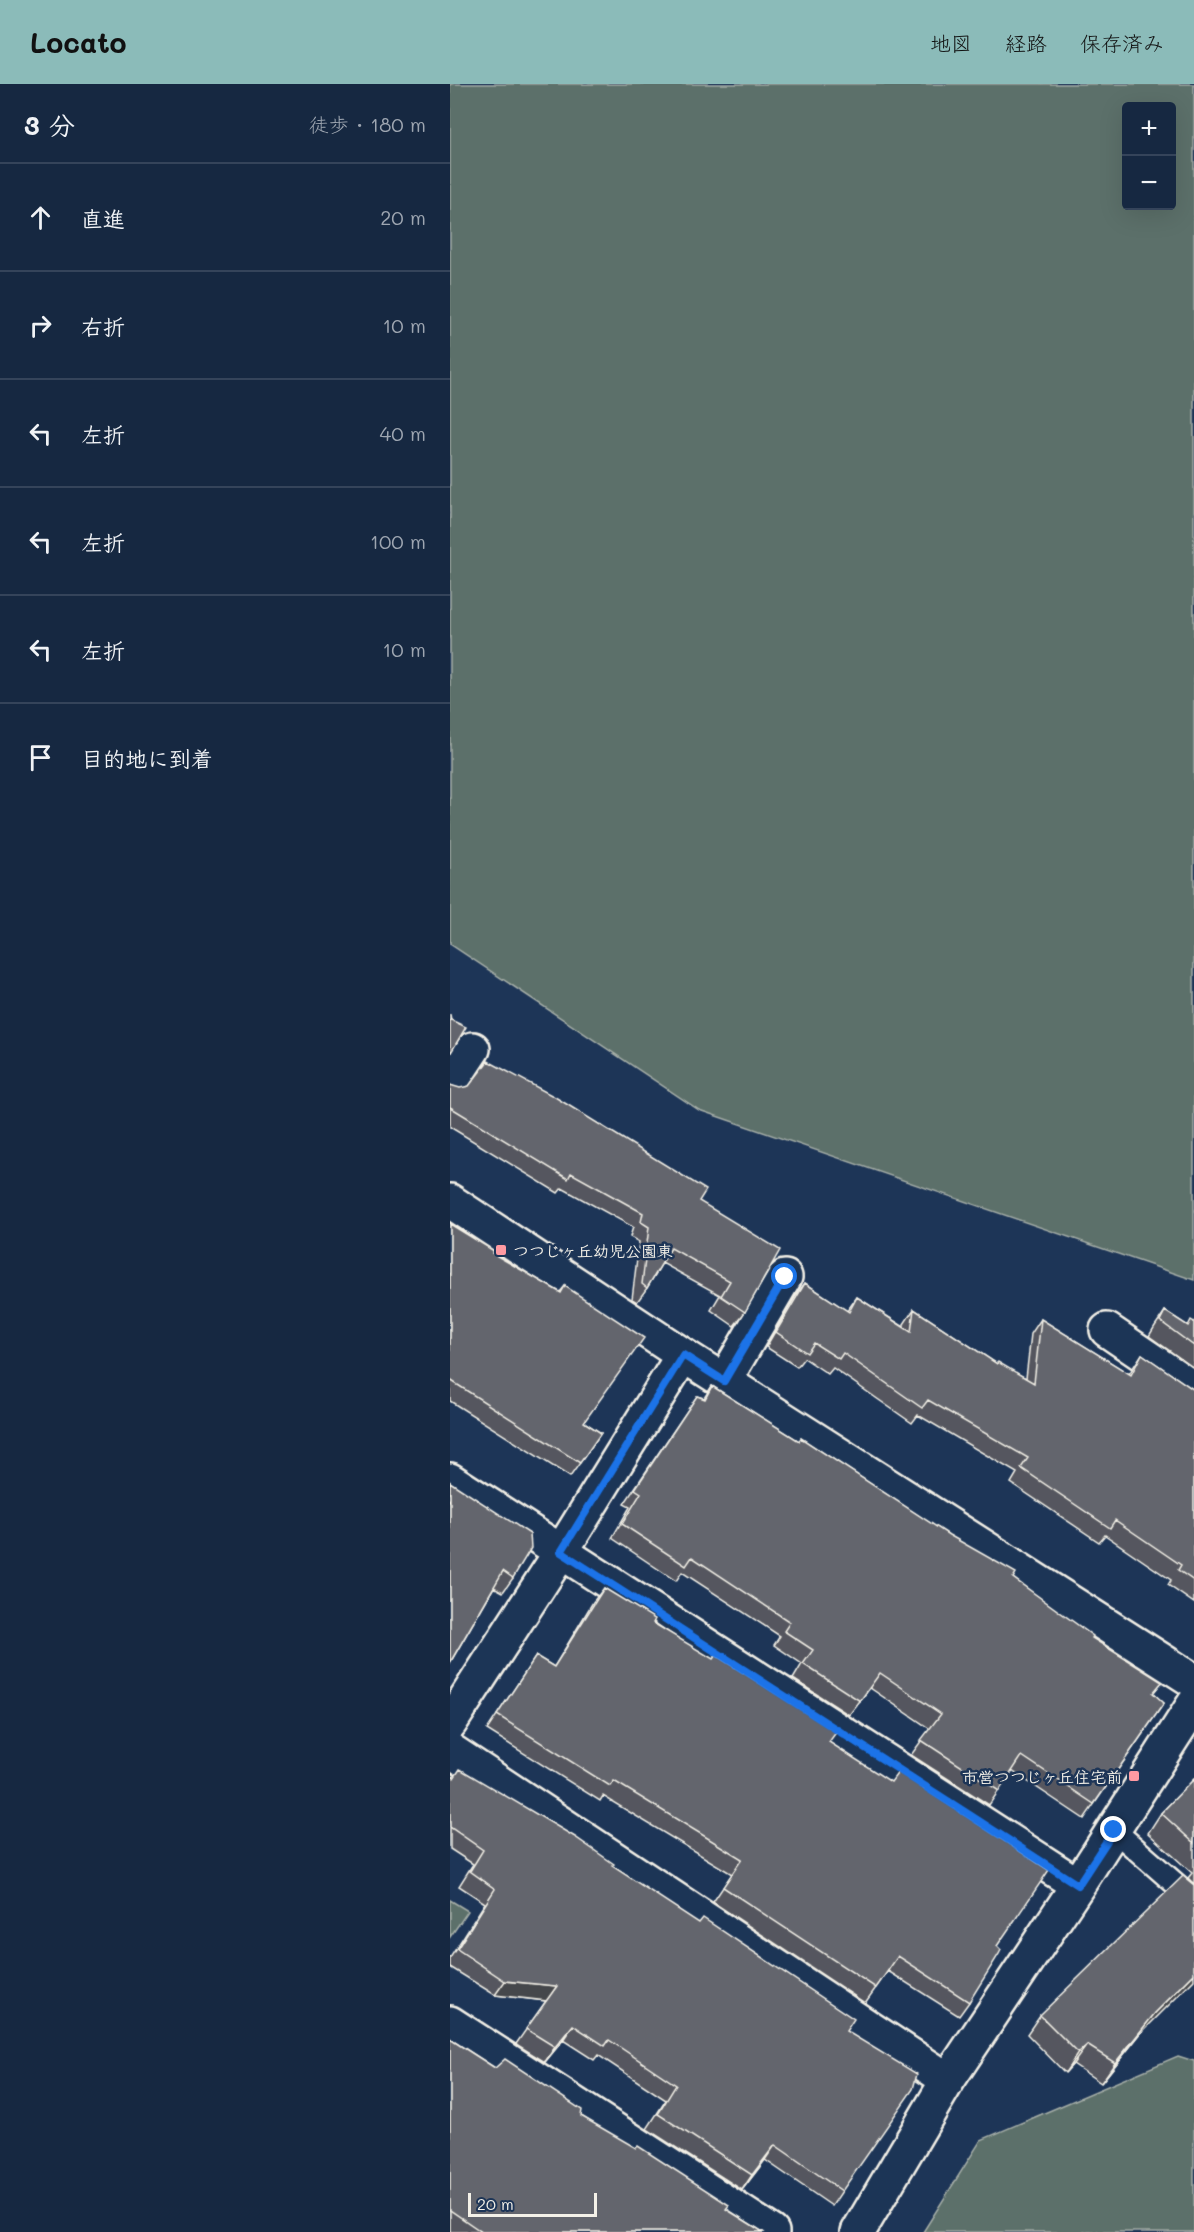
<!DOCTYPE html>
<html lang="ja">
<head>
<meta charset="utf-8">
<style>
  :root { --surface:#162841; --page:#1f3048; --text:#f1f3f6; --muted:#9ea6b1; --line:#35445a; --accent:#8bbbb9 }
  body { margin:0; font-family:Mali,"Klee One",sans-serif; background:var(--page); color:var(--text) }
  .controls { position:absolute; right:18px; top:18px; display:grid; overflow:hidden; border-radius:6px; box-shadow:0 6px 24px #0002 }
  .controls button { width:54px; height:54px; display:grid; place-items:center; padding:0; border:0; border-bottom:2px solid var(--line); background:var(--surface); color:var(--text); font:30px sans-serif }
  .scale { position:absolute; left:18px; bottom:15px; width:129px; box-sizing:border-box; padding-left:6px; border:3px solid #f4f1e8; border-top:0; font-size:16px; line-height:21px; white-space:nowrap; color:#f4f1e8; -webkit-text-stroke:4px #1d3557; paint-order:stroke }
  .stop { position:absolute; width:18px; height:18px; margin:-14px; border:4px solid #1a73e8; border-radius:50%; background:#fff }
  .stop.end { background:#1a73e8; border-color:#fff; box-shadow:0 2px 6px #0008 }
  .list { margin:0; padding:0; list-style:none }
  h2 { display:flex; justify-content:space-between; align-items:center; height:78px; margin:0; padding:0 24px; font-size:26px }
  h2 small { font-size:20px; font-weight:400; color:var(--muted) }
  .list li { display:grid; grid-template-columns:39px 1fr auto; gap:18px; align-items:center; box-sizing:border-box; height:108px; padding:0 24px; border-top:2px solid var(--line) }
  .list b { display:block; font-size:22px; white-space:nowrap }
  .list em { font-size:20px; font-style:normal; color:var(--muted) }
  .icon { flex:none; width:33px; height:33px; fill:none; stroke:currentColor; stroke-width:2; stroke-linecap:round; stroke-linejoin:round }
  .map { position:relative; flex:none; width:744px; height:2148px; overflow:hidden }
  header { display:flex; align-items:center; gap:36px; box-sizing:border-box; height:84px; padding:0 30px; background:var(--accent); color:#111 }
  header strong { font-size:28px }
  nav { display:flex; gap:33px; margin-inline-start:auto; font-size:21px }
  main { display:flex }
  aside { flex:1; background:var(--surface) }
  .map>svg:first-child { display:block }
  .green { fill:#5b6f6a; stroke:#a8b0a9; stroke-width:1.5; fill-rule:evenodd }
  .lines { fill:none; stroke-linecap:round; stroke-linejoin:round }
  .service-casing { stroke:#f4f1e8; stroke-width:26 }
  .minor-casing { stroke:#f4f1e8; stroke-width:38 }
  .service { stroke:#1d3557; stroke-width:21 }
  .minor { stroke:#1d3557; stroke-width:33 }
  .wall { fill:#55575e; stroke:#f4f1e8; stroke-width:1.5 }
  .shaded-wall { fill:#45474c; stroke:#f4f1e8; stroke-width:1.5 }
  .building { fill:#63656d; stroke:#f4f1e8; stroke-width:1.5 }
  .route { stroke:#1a73e8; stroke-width:8 }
  .poi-dot { fill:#ff9aa2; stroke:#1d3557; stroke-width:2 }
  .labels { text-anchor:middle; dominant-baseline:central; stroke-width:5; stroke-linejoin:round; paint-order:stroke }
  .poi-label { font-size:16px; font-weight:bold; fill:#f4f1e8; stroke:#1d3557; text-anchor:start }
</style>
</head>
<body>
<header>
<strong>Locato</strong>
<nav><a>地図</a><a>経路</a><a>保存済み</a></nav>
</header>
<main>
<aside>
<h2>3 分<small>徒歩 · 180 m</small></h2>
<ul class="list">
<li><svg class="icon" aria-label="ahead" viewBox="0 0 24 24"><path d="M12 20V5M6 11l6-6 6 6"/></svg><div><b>直進</b></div><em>20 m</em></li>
<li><svg class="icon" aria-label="right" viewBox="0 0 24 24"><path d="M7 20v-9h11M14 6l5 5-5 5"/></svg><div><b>右折</b></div><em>10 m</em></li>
<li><svg class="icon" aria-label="left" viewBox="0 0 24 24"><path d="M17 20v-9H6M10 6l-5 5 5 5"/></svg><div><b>左折</b></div><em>40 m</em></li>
<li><svg class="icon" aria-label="left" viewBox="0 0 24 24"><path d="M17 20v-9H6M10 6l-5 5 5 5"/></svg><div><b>左折</b></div><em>100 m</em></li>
<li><svg class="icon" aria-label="left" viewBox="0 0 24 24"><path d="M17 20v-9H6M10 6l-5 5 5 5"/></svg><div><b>左折</b></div><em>10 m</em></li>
<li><svg class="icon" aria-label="arrive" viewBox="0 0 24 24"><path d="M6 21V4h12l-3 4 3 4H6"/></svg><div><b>目的地に到着</b></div></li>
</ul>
</aside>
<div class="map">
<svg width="744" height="2148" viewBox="0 0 744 2148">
  <rect width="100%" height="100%" fill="#1d3557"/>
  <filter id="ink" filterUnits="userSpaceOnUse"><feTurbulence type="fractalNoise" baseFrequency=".0167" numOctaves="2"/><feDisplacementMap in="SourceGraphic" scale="12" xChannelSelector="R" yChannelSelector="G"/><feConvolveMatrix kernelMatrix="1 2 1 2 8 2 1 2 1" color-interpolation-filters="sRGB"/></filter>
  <g filter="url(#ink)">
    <path class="green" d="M 0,0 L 744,0 L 744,1196 L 249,1026 L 0,860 ZM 722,22 L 722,122 L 676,122 L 676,22 Z
      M 0,1816 L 18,1827 L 0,1853 Z
      M 728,1972 L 744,1977 L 744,2148 L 473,2148 L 531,2056 Z"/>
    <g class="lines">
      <g class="service-casing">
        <path id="service" d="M 664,1746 L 744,1816"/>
      </g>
      <g class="minor-casing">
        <path id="minor" d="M 0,1000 L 23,965
          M 0,1117 L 233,1271 L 744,1597
          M 657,1246 L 744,1305
          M 274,1297 L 335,1193
          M 0,1396 L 628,1801
          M 0,1639 L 111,1468 L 233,1271
          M 0,1666 L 498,1996
          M 0,1939 L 322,2148
          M 408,2148 L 498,1996 L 628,1801 L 744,1620"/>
      </g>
      <use href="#service" class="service"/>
      <use href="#minor" class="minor"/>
    </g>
    <path class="wall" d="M 0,1001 L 249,1117 L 295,1228 L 284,1242 L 261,1226 L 270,1211 L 212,1179 L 197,1204 L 187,1218 L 182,1215 L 189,1158 L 180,1153 L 183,1143 L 112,1104 L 108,1109 L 0,1043 Z
      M 0,1140 L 42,1169 L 110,1208 L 115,1202 L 134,1338 L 151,1349 L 120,1393 L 0,1317 Z
      M 355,1199 L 397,1227 L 407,1213 L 454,1243 L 454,1240 L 464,1225 L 547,1280 L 576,1294 L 581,1250 L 591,1235 L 679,1290 L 692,1270 L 744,1306 L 744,1519 L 718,1501 L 721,1496 L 655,1451 L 649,1458 L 561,1399 L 567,1389 L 468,1331 L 462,1339 L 383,1284 L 378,1290 L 354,1274 L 347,1283 L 316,1263 L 345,1213 Z
      M 715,1227 L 738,1242 L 744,1238 L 744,1284 L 699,1252 L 705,1242 Z
      M 262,1302 L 349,1357 L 351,1354 L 563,1494 L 642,1554 L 712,1598 L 703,1609 L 714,1619 L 634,1735 L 562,1687 L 539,1721 L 461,1671 L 480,1645 L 420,1604 L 399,1631 L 343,1595 L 352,1580 L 324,1561 L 330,1552 L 232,1488 L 226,1497 L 162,1454 L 180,1423 L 174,1420 L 247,1312 L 254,1314 Z
      M 0,1398 L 63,1494 L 53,1508 L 44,1503 L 0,1579 Z
      M 154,1504 L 379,1658 L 547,1862 L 519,1918 L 509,1932 L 438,1887 L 415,1919 L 263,1818 L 282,1790 L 153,1712 L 150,1717 L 37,1646 L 86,1572 L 104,1583 L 143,1518 Z
      M 0,1691 L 162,1782 L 396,1947 L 392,2107 L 382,2122 L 315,2076 L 292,2106 L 197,2045 L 216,2016 L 148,1971 L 144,1976 L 113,1956 L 95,1978 L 66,1960 L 96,1917 L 45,1911 L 0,1883 L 0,1874 L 35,1819 L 9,1802 L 23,1780 L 0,1765 Z
      M 744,1695 L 744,1800 L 738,1794 L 742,1789 L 698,1749 L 711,1729 Z
      M 590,1931 L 691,1949 L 651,1999 L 623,1980 L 615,1989 L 577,1950 Z
      M 0,1955 L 45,1984 L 131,2032 L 313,2148 L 0,2148 Z"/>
    <path class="shaded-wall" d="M 744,1890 L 744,1896 L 691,1949 L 651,1999 L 665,1979 L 705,1929 Z
      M 55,1897 L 107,1902 L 97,1917 L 45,1911 Z
      M 123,1941 L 113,1956 L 95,1978 L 105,1963 Z
      M 637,1961 L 623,1980 L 615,1989 L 628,1969 Z
      M 325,2061 L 315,2076 L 292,2106 L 302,2091 Z"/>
    <path class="building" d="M 0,930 L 1,936 L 16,943 L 0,970 Z
      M 38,977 L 105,1013 L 256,1106 L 249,1117 L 330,1166 L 295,1228 L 271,1212 L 280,1197 L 221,1164 L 197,1204 L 192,1200 L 199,1143 L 191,1138 L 193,1129 L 121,1089 L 118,1095 L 0,1023 L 0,1001 L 10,1004 L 19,1002 Z
      M 0,1140 L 44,1167 L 42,1169 L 111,1209 L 115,1202 L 194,1254 L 134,1338 L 151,1349 L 130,1379 L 0,1296 Z
      M 355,1199 L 399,1228 L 407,1213 L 461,1248 L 464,1225 L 547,1280 L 548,1278 L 584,1299 L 591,1235 L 681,1291 L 692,1270 L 744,1306 L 744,1497 L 728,1486 L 731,1481 L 665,1436 L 660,1444 L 571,1384 L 578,1374 L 478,1316 L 472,1324 L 393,1269 L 389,1275 L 364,1259 L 357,1269 L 326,1248 Z
      M 715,1227 L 738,1242 L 741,1236 L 744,1238 L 744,1262 L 710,1237 Z
      M 262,1302 L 349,1357 L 351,1354 L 499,1451 L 566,1489 L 563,1494 L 643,1552 L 642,1554 L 712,1598 L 703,1609 L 714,1619 L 644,1720 L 572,1672 L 549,1707 L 471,1656 L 491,1630 L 430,1589 L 410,1617 L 353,1580 L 363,1566 L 334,1547 L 340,1538 L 242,1473 L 236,1482 L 172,1440 L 191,1409 L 185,1405 L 247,1312 L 255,1315 Z
      M 0,1398 L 80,1450 L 81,1464 L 63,1494 L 53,1487 L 1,1577 L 0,1577 Z
      M 154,1504 L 205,1535 L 203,1539 L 263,1575 L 266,1571 L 387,1647 L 379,1658 L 441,1698 L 449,1687 L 599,1786 L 547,1862 L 551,1866 L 549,1870 L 519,1918 L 448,1872 L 426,1904 L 273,1803 L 292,1775 L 164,1697 L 160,1702 L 47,1631 L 86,1572 L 104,1583 Z
      M 10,1685 L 125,1753 L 164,1780 L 162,1782 L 249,1839 L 253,1834 L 404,1935 L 396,1947 L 467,1990 L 463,2005 L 392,2107 L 325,2061 L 302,2091 L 208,2030 L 226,2001 L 159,1956 L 155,1962 L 123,1941 L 105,1963 L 76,1945 L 107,1902 L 55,1897 L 7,1865 L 45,1805 L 20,1787 L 33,1766 L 0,1743 L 0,1691 L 4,1694 Z
      M 744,1695 L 744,1759 L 711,1729 Z
      M 733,1792 L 744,1801 L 744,1890 L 705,1929 L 665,1979 L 637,1961 L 628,1969 L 590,1931 Z
      M 0,1955 L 45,1984 L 55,1975 L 132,2026 L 131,2032 L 186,2064 L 188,2062 L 279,2121 L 276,2125 L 313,2148 L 32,2148 L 0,2126 Z"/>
  </g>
  <g class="lines" filter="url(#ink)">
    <path class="route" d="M 335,1193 L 274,1297 L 233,1271 L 111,1468 L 628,1801 L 664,1746"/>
  </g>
  <g class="poi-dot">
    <rect x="45" y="1160" width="12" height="12" rx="3"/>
    <rect x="678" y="1686" width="12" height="12" rx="3"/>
  </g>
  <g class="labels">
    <g class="poi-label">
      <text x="63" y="1166">つつじヶ丘幼児公園東</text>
      <text x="672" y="1692" text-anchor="end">市営つつじヶ丘住宅前</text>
    </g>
  </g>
</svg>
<div class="controls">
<button>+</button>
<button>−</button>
</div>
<div class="scale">20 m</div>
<div class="stop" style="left:335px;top:1193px"></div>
<div class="stop end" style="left:664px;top:1746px"></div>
</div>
</main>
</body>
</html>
